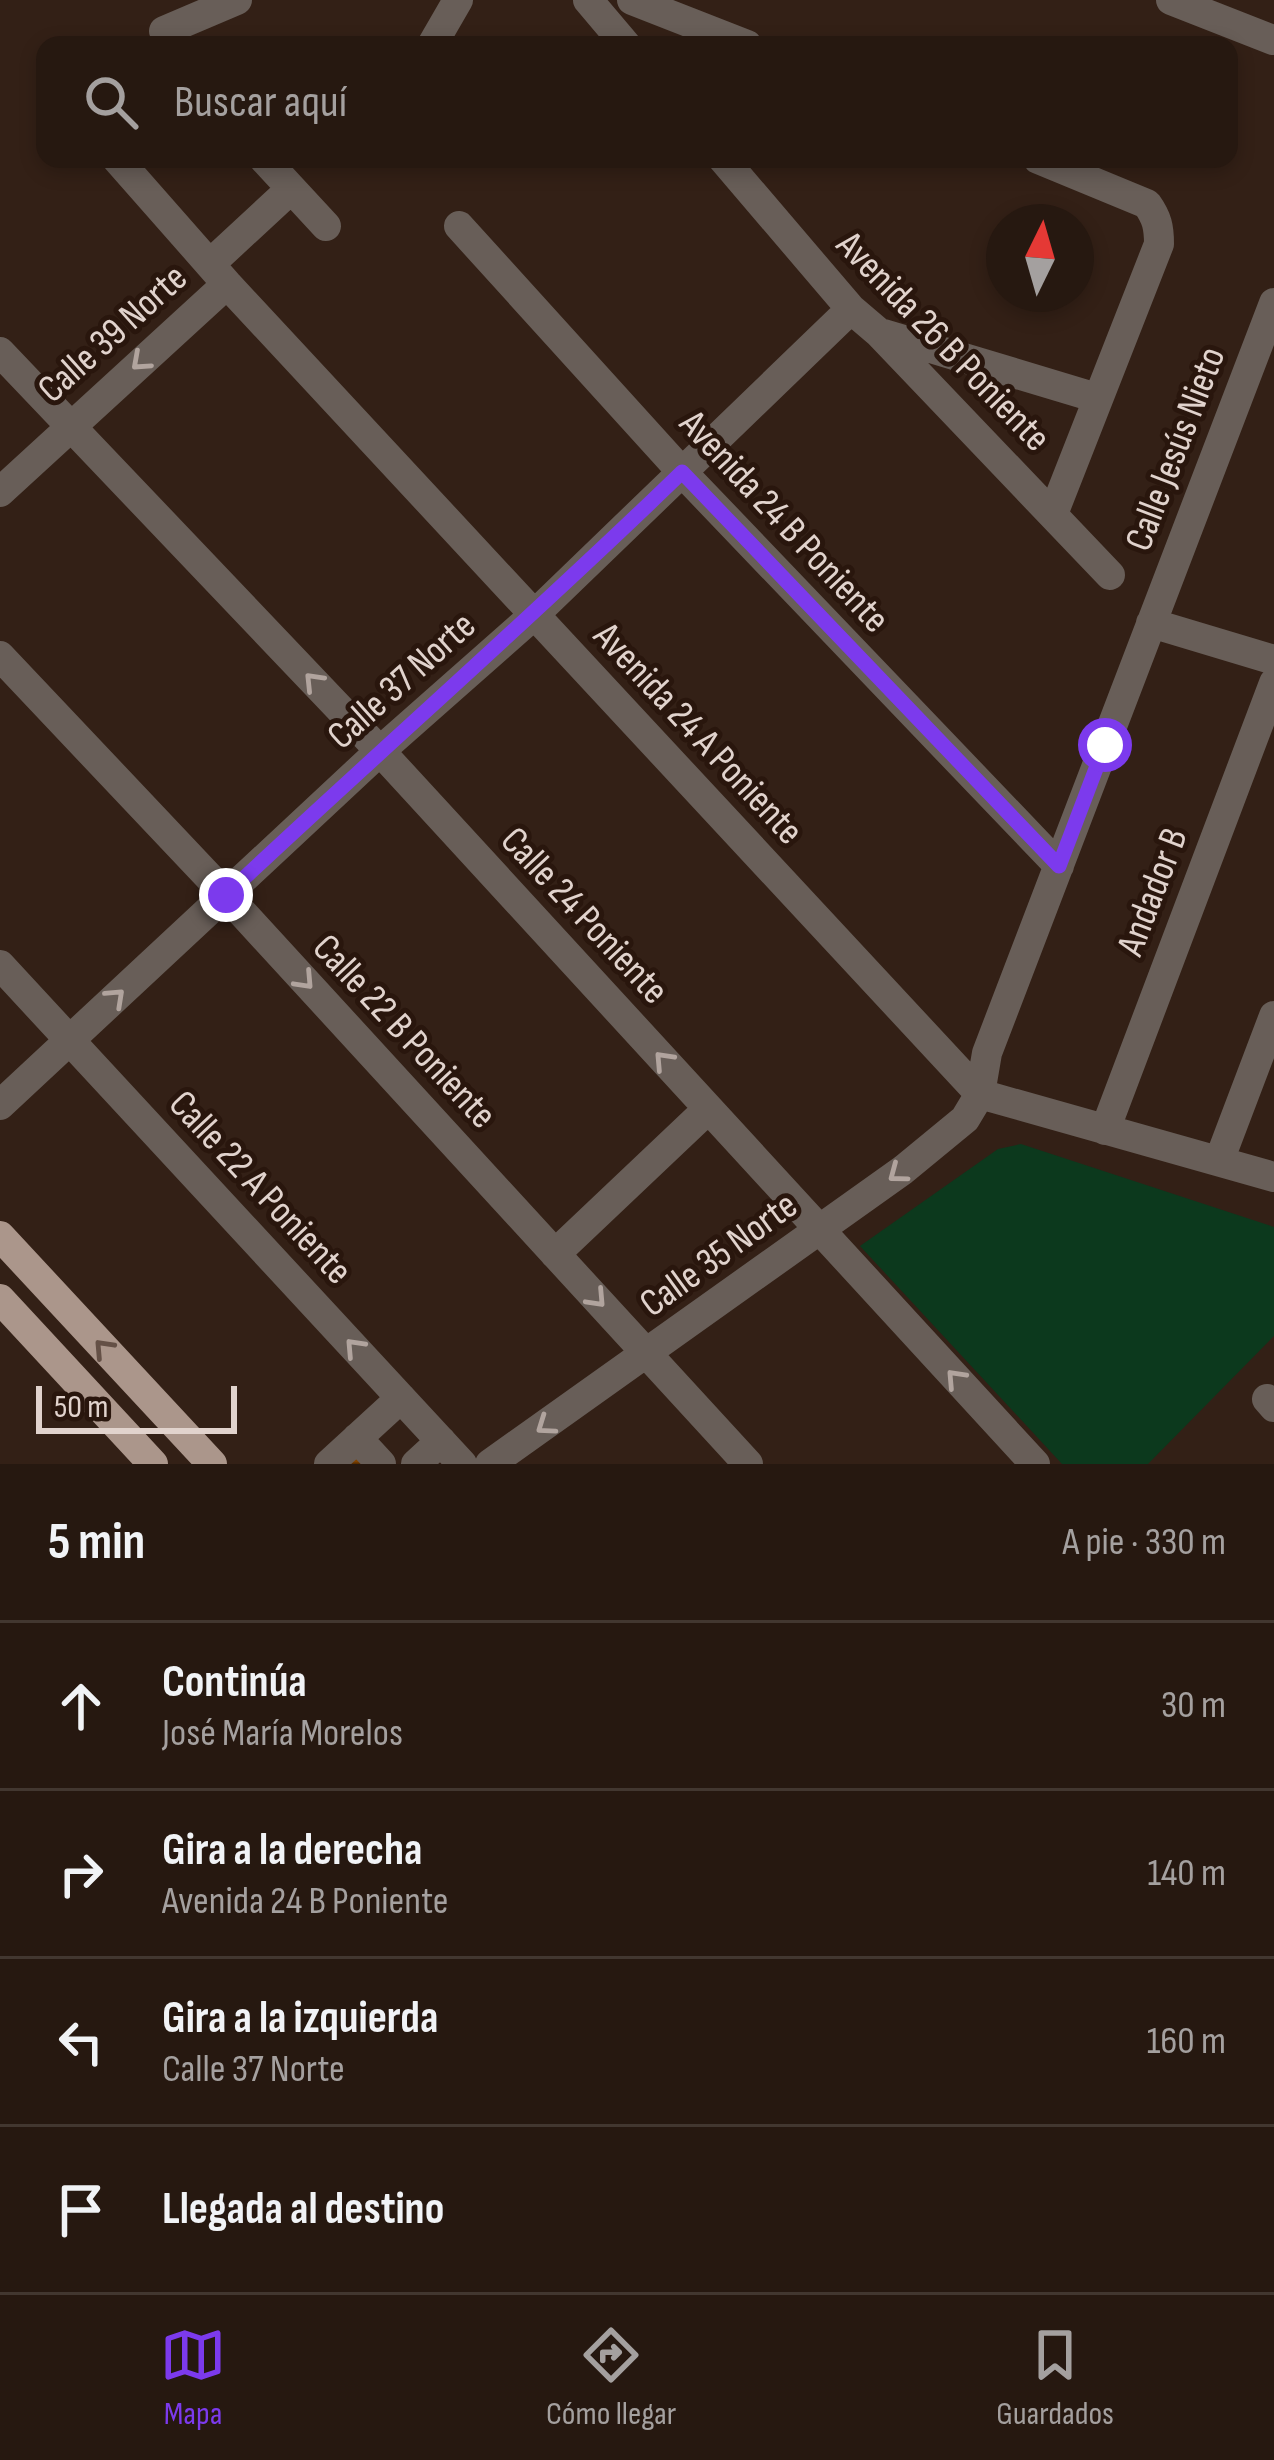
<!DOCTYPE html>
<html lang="es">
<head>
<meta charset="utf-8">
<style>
  :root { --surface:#261810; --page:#32251e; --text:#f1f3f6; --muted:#a4a09f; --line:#423730; --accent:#7c3aed }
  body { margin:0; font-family:"Sofia Sans Condensed",sans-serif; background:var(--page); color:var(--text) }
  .compass { position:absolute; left:986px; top:204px; width:108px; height:108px; border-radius:50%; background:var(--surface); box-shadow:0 6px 18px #0003; rotate:5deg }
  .scale { position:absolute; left:36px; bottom:30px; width:201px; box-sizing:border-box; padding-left:12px; border:6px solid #e1d3cd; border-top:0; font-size:33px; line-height:42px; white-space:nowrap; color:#e1d3cd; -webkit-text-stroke:9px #29160d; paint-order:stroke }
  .stop { position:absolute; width:36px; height:36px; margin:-27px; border:9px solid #7c3aed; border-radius:50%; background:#fff }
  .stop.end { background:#7c3aed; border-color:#fff; box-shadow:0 3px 12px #0008 }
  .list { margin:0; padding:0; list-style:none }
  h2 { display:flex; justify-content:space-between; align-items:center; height:156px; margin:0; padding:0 48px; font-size:51px }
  h2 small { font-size:39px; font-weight:400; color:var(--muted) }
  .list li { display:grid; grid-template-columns:78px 1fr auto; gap:36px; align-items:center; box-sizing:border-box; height:168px; padding:0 48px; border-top:3px solid var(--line) }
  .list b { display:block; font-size:45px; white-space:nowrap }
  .list p { margin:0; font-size:39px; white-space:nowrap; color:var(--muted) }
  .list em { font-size:39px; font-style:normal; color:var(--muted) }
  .icon { flex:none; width:66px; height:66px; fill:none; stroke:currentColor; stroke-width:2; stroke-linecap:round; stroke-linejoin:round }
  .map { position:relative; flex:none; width:1274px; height:1464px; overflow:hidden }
  .search { position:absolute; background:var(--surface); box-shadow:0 6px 18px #0003; left:36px; right:36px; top:36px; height:132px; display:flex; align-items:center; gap:30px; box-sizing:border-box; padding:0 42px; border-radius:24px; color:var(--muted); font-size:45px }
  .sheet { height:828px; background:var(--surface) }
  nav { display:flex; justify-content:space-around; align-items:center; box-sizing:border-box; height:168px; border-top:3px solid var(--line); background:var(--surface); font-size:33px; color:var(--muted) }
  nav a { display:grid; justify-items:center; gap:6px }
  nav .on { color:var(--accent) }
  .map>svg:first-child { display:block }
  .green { fill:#0c391d }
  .building { fill:#824300; stroke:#5b2f00; stroke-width:3 }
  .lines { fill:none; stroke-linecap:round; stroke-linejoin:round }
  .minor { stroke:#685e58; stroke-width:30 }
  .major { stroke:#ab968b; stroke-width:30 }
  .oneway { stroke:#b1a49e }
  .oneway2 { stroke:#645046 }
  .route { stroke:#7c3aed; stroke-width:15 }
  .labels { text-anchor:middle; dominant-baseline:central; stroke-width:10; stroke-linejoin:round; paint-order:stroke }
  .street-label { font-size:39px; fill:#e1d3cd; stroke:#29160d }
</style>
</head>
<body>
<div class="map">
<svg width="1274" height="1464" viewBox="0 0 1274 1464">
  <rect width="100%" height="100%" fill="#332016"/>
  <path class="green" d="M 1021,1144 L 1274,1227 L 1274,1336 L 1148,1464 L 1062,1464 L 860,1246 L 998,1149 Z"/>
  <path class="building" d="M 356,1453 L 367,1464 L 344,1464 Z"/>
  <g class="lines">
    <path class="minor" d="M 588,0 L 626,45
      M 632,0 L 747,45
      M 1171,0 L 1273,40
      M 164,31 L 237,0
      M 432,45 L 458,0
      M 117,159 L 227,284 L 980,1094 L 1274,1177
      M 264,159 L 326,226
      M 723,159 L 851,309 L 878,332 L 1110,575
      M 1038,159 L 1147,204 C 1157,218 1159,227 1159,244 L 1053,514
      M 459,226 L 682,472 L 1059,866
      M 210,264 L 291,189
      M 884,334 L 1097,398
      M 0,352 L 380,751 L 1035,1464
      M 0,492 L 227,284
      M 1151,623 L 1274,660
      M 0,656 L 226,895 L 748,1464
      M 0,965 L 462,1464
      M 0,1105 L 380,751 L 534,615 L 851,309
      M 1105,1130 L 1274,683
      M 1219,1161 L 1274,1016
      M 555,1254 L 708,1109
      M 1267,1399 L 1274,1407
      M 357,1438 L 381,1464
      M 329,1464 L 401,1398
      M 416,1464 L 441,1441
      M 490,1464 L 903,1170 L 965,1119 L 980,1094 L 987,1053 L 1274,303"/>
    <path class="major" d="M 0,1236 L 212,1464
      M 0,1299 L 153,1464"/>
  </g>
  <defs><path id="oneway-chevron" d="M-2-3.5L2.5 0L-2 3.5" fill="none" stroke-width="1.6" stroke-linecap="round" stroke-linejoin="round" transform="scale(3)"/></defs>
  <g class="oneway">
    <use href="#oneway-chevron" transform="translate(140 362) rotate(138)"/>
    <use href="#oneway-chevron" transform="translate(313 681) rotate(-134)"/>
    <use href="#oneway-chevron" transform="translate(305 981) rotate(47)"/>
    <use href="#oneway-chevron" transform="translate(116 997) rotate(-43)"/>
    <use href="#oneway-chevron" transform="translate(663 1060) rotate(-133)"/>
    <use href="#oneway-chevron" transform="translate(897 1174) rotate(143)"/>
    <use href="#oneway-chevron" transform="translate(597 1299) rotate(47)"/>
    <use href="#oneway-chevron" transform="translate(354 1347) rotate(-133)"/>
    <use href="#oneway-chevron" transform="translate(955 1378) rotate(-133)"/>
    <use href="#oneway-chevron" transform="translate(545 1426) rotate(145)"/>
  </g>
  <use class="oneway2" href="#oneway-chevron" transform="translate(103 1348) rotate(-133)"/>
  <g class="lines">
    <path class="route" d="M 226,895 C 377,753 533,617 682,472 L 1059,866 L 1105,745"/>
  </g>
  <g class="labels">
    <g class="street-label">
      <text transform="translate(113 334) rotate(-42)">Calle 39 Norte</text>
      <text transform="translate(943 342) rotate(46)">Avenida 26 B Poniente</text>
      <text transform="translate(1176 449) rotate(-69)">Calle Jesús Nieto</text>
      <text transform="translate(784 522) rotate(47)">Avenida 24 B Poniente</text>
      <text transform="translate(402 681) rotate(-42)">Calle 37 Norte</text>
      <text transform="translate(698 734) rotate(47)">Avenida 24 A Poniente</text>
      <text transform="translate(1153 892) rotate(-69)">Andador B</text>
      <text transform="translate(584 916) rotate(47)">Calle 24 Poniente</text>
      <text transform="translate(404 1032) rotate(47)">Calle 22 B Poniente</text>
      <text transform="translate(260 1188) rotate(47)">Calle 22 A Poniente</text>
      <text transform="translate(719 1255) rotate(-36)">Calle 35 Norte</text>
    </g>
  </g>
</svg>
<svg class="compass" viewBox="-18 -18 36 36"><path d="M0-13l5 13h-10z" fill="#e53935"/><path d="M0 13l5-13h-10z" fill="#a4a09f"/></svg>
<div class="scale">50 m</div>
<div class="stop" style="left:1105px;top:745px"></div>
<div class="stop end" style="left:226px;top:895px"></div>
<div class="search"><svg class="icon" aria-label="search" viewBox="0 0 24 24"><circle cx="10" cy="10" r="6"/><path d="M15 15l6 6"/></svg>Buscar aquí</div>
</div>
<section class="sheet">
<h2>5 min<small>A pie · 330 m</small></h2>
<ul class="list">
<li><svg class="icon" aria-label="ahead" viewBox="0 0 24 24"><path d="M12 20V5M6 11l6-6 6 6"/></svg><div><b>Continúa</b><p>José María Morelos</p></div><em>30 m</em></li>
<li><svg class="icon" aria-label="right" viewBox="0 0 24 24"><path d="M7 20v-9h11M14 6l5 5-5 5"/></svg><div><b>Gira a la derecha</b><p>Avenida 24 B Poniente</p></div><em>140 m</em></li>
<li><svg class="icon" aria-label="left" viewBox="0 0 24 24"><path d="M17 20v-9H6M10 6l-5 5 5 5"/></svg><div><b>Gira a la izquierda</b><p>Calle 37 Norte</p></div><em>160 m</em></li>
<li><svg class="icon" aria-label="arrive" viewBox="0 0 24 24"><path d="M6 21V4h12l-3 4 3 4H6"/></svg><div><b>Llegada al destino</b></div></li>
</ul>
</section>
<nav>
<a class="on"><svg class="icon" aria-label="map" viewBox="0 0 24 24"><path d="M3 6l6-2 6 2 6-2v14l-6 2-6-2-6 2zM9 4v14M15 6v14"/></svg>Mapa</a>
<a><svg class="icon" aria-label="directions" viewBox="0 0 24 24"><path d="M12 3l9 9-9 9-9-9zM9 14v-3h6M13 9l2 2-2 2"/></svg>Cómo llegar</a>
<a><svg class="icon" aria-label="saved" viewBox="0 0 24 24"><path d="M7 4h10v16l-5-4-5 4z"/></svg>Guardados</a>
</nav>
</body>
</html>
